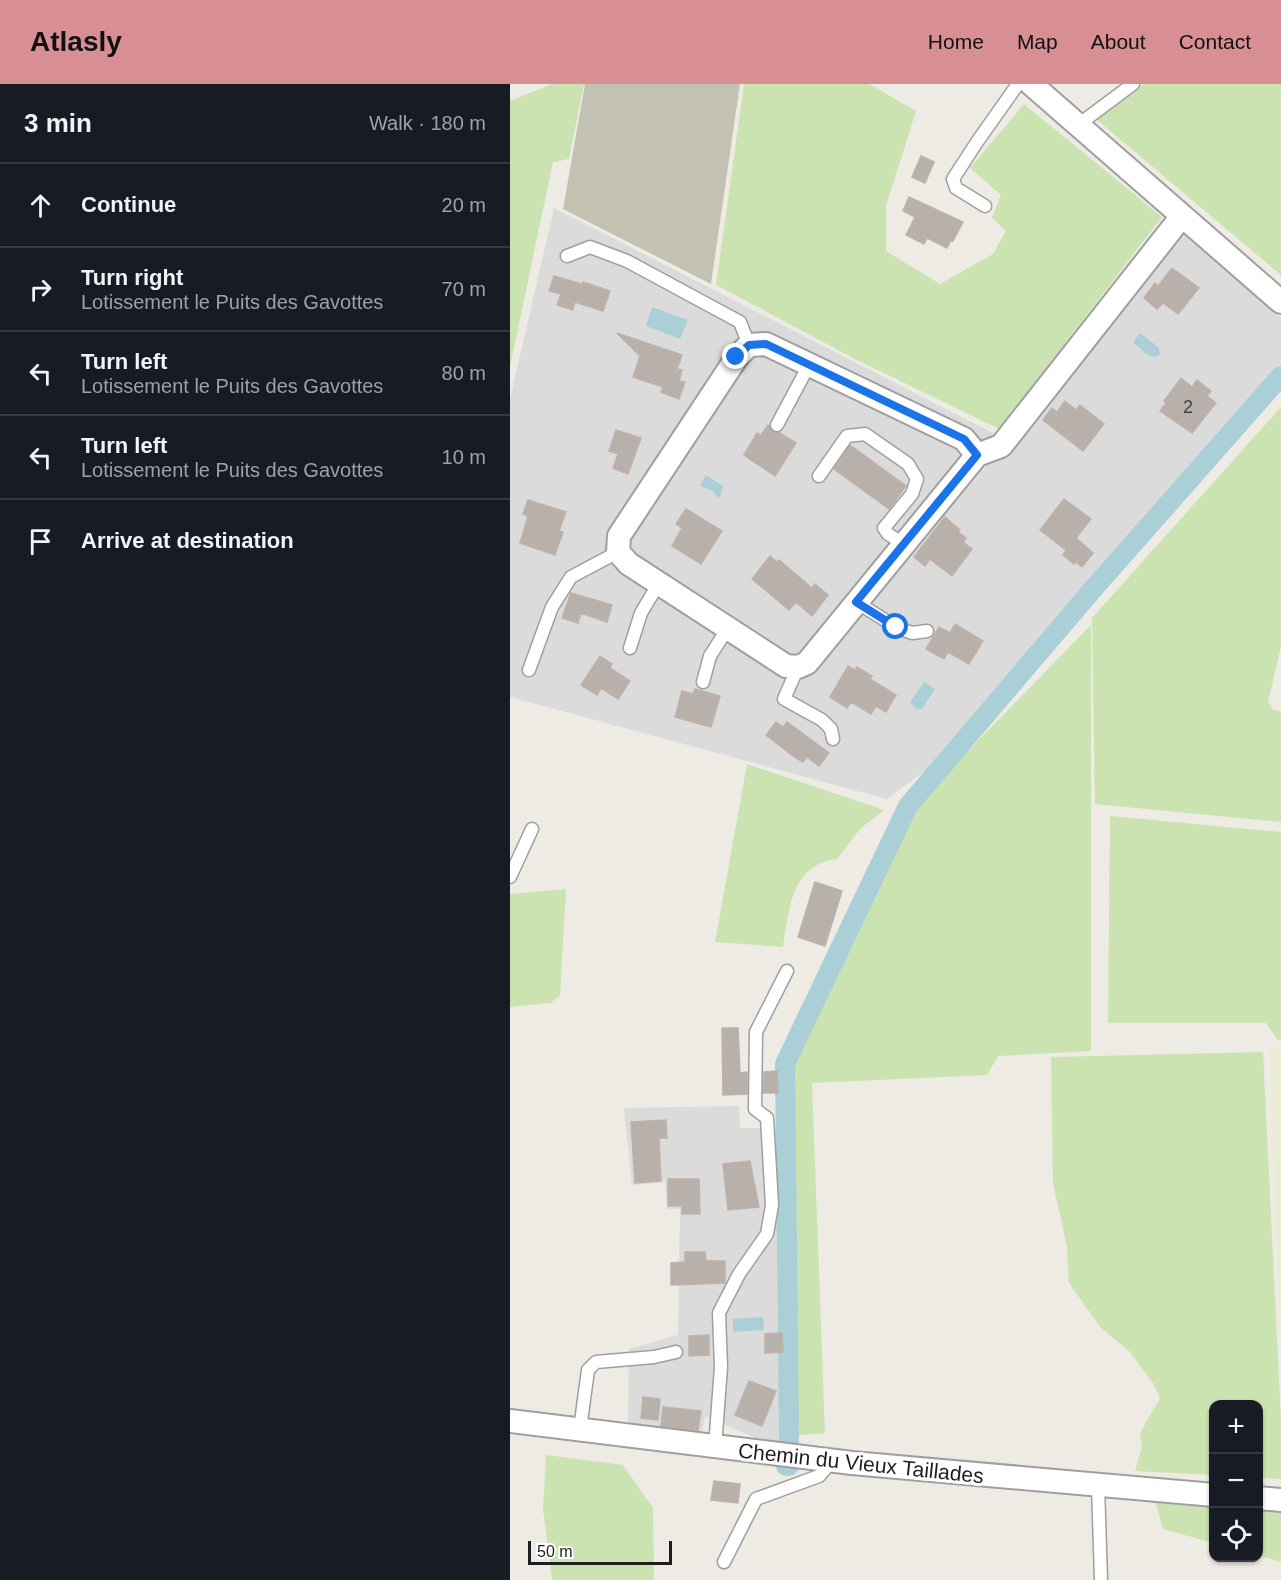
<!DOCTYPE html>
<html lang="en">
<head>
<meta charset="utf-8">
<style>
  :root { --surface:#171b24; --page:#20242c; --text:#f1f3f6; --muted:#9ea1a6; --line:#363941; --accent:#d78f93 }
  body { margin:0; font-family:Helvetica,sans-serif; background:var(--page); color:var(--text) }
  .controls { position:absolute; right:18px; bottom:18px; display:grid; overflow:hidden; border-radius:12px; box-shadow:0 2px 4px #0004 }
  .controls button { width:54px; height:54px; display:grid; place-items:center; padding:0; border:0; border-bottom:2px solid var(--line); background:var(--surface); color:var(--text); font:30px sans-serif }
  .scale { position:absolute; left:18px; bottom:15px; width:144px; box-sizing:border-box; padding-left:6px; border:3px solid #1e1e1e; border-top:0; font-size:16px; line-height:21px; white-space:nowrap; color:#1e1e1e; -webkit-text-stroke:4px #fff; paint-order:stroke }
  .stop { position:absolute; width:18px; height:18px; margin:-14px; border:4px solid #1a73e8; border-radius:50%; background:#fff }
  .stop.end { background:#1a73e8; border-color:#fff; box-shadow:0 2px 6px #0008 }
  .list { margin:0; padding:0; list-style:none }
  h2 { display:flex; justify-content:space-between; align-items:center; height:78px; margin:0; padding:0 24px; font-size:26px }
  h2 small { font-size:20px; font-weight:400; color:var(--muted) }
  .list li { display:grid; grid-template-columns:39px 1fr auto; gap:18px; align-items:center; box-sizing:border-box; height:84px; padding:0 24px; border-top:2px solid var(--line) }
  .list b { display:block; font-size:22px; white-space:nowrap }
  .list p { margin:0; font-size:20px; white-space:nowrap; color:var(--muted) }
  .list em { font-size:20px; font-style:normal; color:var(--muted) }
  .icon { flex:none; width:33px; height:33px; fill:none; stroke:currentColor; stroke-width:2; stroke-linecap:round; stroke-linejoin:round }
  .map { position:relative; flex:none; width:771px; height:1496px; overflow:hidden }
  header { display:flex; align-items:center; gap:36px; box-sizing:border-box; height:84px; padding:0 30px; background:var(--accent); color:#111 }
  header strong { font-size:28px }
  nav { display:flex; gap:33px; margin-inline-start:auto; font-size:21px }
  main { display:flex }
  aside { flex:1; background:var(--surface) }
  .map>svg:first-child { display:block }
  .residential { fill:#dcdbdb }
  .construction { fill:#c2c1b2 }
  .farmland { fill:#eaebd3 }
  .grass { fill:#cbe3b1 }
  .water { fill:#aacfd7 }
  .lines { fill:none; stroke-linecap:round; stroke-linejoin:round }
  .canal { stroke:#aacfd7; stroke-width:20 }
  .building { fill:#b7b0ab; stroke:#beb2a9; stroke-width:1.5 }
  .lane-casing { stroke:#9f9f9f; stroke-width:15 }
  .street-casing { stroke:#9f9f9f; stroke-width:26 }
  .lane { stroke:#fff; stroke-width:12 }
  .street { stroke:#fff; stroke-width:22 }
  .route { stroke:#1a73e8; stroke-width:8 }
  .labels { text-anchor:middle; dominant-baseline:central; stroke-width:6; stroke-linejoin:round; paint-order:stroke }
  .number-label { font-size:18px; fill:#444241 }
  .street-label { font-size:21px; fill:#1e1e1e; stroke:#fff }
</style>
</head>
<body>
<header>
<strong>Atlasly</strong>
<nav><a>Home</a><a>Map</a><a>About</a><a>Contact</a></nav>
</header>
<main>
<aside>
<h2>3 min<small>Walk · 180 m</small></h2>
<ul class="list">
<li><svg class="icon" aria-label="ahead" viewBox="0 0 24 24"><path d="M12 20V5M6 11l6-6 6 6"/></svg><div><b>Continue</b></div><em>20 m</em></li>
<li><svg class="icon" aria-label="right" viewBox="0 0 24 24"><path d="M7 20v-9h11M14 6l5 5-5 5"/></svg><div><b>Turn right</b><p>Lotissement le Puits des Gavottes</p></div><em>70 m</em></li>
<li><svg class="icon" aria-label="left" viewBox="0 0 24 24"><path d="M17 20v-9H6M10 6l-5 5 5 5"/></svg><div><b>Turn left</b><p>Lotissement le Puits des Gavottes</p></div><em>80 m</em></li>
<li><svg class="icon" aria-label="left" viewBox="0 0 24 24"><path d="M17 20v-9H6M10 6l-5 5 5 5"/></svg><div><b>Turn left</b><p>Lotissement le Puits des Gavottes</p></div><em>10 m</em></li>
<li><svg class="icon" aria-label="arrive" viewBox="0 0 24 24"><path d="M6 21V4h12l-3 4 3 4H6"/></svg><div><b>Arrive at destination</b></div></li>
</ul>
</aside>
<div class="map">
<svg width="771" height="1496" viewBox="0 0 771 1496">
  <rect width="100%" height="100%" fill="#eeebe5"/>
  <path class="residential" d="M 44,124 L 483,349 L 496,366 L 674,143 L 771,233 L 771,285 L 422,682 L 377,715 L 0,613 L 0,315 Z
    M 229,1022 L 230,1044 L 267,1044 L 274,1360 L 255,1358 L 195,1332 L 191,1352 L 118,1344 L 119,1265 L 168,1251 L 170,1125 L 157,1125 L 155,1098 L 122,1101 L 114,1024 Z"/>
  <path class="construction" d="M 75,0 L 230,0 L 201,200 L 53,125 Z"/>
  <path class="farmland" d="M 760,964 L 771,964 L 771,1287 Z"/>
  <path class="grass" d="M 42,0 L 74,0 L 59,75 L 43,78 L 0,283 L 0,17 Z
    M 234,0 L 359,0 L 406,27 L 376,122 L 376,167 L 430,200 L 483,170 L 496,147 L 482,134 L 491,111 L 460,84 L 514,20 L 652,133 L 489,345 L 343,274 L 206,201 Z
    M 634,0 L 771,0 L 771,191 L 587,36 Z
    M 771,323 L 771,563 L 758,618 L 763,626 L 771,627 L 771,738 L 585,720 L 582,534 Z
    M 581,541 L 581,967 L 488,972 L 477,991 L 302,999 L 315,1349 L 283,1352 L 281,986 L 344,859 L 408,718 Z
    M 237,680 L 374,726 L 350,745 L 327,775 C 281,780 279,827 273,863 L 205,858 Z
    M 600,732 L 771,748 L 771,956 L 768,956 L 756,939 L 598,939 Z
    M 56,805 L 50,911 L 41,919 L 0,923 L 0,810 Z
    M 753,968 L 771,1336 L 771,1395 L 749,1394 L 748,1320 L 704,1320 L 703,1391 L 625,1387 L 632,1363 L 630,1349 L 650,1314 L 643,1299 L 619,1267 L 591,1244 L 559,1199 L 557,1163 L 543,1099 L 541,973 Z
    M 36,1371 L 113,1381 L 143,1424 L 144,1496 L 42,1496 L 33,1425 Z
    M 645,1417 L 703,1421 L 703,1459 L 653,1445 Z
    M 748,1424 L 771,1425 L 771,1478 L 749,1471 Z"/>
  <path class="water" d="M 142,223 L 178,236 L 170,255 L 136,242 Z
    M 630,249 L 649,264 L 650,271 C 640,277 631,265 623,258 Z
    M 196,391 L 213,402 L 210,414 L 205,411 L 203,407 L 190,402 Z
    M 414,598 L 425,605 L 412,625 L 406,625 L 400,618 Z
    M 253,1233 L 254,1246 L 223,1248 L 223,1235 Z"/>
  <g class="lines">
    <path class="canal" d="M 276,1382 L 279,1382 L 279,1347 L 275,980 L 398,722 L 584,504 L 771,292"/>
  </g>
  <path class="building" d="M 411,72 L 424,78 L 415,99 L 402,93 Z
    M 399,113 L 453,138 L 443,157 L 441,156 L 437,164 L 417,154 L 414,160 L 396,151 L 405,133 L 393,127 Z
    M 662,184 L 689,204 L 668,230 L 653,219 L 647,225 L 634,214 L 645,199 L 648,202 Z
    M 44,192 L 72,200 L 73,198 L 100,207 L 93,227 L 65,218 L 63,226 L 47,221 L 51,210 L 39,207 Z
    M 107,249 L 172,271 L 167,285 L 172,286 L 169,297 L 175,298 L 169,315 L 151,308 L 153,303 L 123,293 L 130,272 Z
    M 671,294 L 682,303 L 687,296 L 701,307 L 697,312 L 706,319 L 682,349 L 650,327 L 656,319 L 654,317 Z
    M 555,317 L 566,326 L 570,321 L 594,340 L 573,367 L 533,336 L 542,324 L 547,328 Z
    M 258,341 L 263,348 L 270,349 L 286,359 L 265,392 L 234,371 L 247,349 L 251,351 Z
    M 106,346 L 131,354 L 118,390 L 103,384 L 108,370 L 99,367 Z
    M 340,361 L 396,402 L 379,425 L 324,385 Z
    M 554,415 L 581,435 L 566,454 L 583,469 L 572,483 L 566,478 L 564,480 L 553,471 L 556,466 L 530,446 Z
    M 18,416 L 56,428 L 49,447 L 53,448 L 45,471 L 10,459 L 18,432 L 13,430 Z
    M 176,425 L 212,447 L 191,480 L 162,462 L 172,444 L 166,440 Z
    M 435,433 L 450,446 L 448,448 L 456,454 L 453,458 L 462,465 L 442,492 L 420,475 L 415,482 L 404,473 Z
    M 260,472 L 267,478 L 269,476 L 302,504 L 305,500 L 318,511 L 302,532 L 286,518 L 279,526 L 242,495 Z
    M 61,509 L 102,521 L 97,538 L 71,529 L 68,539 L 52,534 Z
    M 445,540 L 473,557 L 459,580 L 438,568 L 434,575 L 416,565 L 429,543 L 440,549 Z
    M 90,572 L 102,580 L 100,584 L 120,597 L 108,615 L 91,604 L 87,611 L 71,601 Z
    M 338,582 L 345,586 L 347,583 L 362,592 L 360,595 L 386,611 L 376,628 L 366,622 L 361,630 L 341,618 L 337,624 L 320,613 Z
    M 185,605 L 210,612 L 201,643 L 165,633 L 172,607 L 183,610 Z
    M 266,638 L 273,643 L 277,638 L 319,669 L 309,682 L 297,673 L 293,678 L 286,674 L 256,651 Z
    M 305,798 L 332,807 L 315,862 L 288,853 Z
    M 212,944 L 228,944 L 230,989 L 237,988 L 237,1010 L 213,1011 Z
    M 267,987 L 268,1009 L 253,1009 L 254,988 Z
    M 156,1036 L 157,1054 L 149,1054 L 151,1097 L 125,1099 L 121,1038 Z
    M 240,1077 L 249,1123 L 218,1126 L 213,1080 Z
    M 158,1095 L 189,1095 L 190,1130 L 172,1130 L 172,1122 L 158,1122 Z
    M 175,1168 L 195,1168 L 196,1177 L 215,1177 L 215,1199 L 161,1201 L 161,1179 L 175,1178 Z
    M 272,1249 L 273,1268 L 255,1269 L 255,1250 Z
    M 199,1251 L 199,1271 L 179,1272 L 179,1252 Z
    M 239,1297 L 266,1307 L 252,1342 L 225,1331 Z
    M 133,1313 L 150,1315 L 148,1336 L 131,1334 Z
    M 153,1323 L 191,1327 L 188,1347 L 151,1342 Z
    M 204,1397 L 230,1400 L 228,1419 L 201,1416 Z"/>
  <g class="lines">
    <g class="lane-casing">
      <path id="lane" d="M 568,41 L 623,0
        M 475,122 L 446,104 L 443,95 L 467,58 L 508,0
        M 57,172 L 80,163 L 117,177 L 230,238 L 239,261
        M 267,341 L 299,281
        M 309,392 L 337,352 L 355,350 L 398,380 L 407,395 L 402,410 L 374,444 L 378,450 L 394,460
        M 346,518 L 386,543 L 402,549 L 417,547
        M 120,564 L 131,529 L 149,499
        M 288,583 L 274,615 L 312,636 L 321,645 L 323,655
        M 19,586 L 42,523 L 61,493 L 108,468
        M 193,598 L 200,572 L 218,544
        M 0,793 L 22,745
        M 70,1345 L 78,1286 L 86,1278 L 144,1273 L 166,1268
        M 205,1363 L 211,1283 L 209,1229 L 229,1190 L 257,1150 L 262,1121 L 257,1034 L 245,1025 L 246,948 L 277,887
        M 588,1402 L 591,1496
        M 214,1478 L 246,1415 L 309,1392 L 322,1377"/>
    </g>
    <g class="street-casing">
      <path id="street" d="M 521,0 L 771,218
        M 467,371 L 454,355 L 256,260 L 239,261 L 227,273 L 109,452 L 108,468 L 119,480 L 276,582 L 288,583 L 297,579 L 467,371 L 491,362 L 672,132
        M 0,1337 L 342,1379 L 704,1411
        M 748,1414 L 771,1416"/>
    </g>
    <use href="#lane" class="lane"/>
    <use href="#street" class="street"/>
  </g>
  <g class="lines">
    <path class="route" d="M 226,273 L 239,261 L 256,260 L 454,355 L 467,371 L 346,518 L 386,543"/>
  </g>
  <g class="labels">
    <g class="number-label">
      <text x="678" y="323">2</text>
    </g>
    <g class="street-label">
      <text transform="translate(351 1379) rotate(6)">Chemin du Vieux Taillades</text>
    </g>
  </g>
</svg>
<div class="controls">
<button>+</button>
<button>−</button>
<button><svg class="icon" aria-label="locate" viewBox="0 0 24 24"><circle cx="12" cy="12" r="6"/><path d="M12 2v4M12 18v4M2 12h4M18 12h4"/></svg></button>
</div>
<div class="scale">50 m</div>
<div class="stop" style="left:386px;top:543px"></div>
<div class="stop end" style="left:226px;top:273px"></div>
</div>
</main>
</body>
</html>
